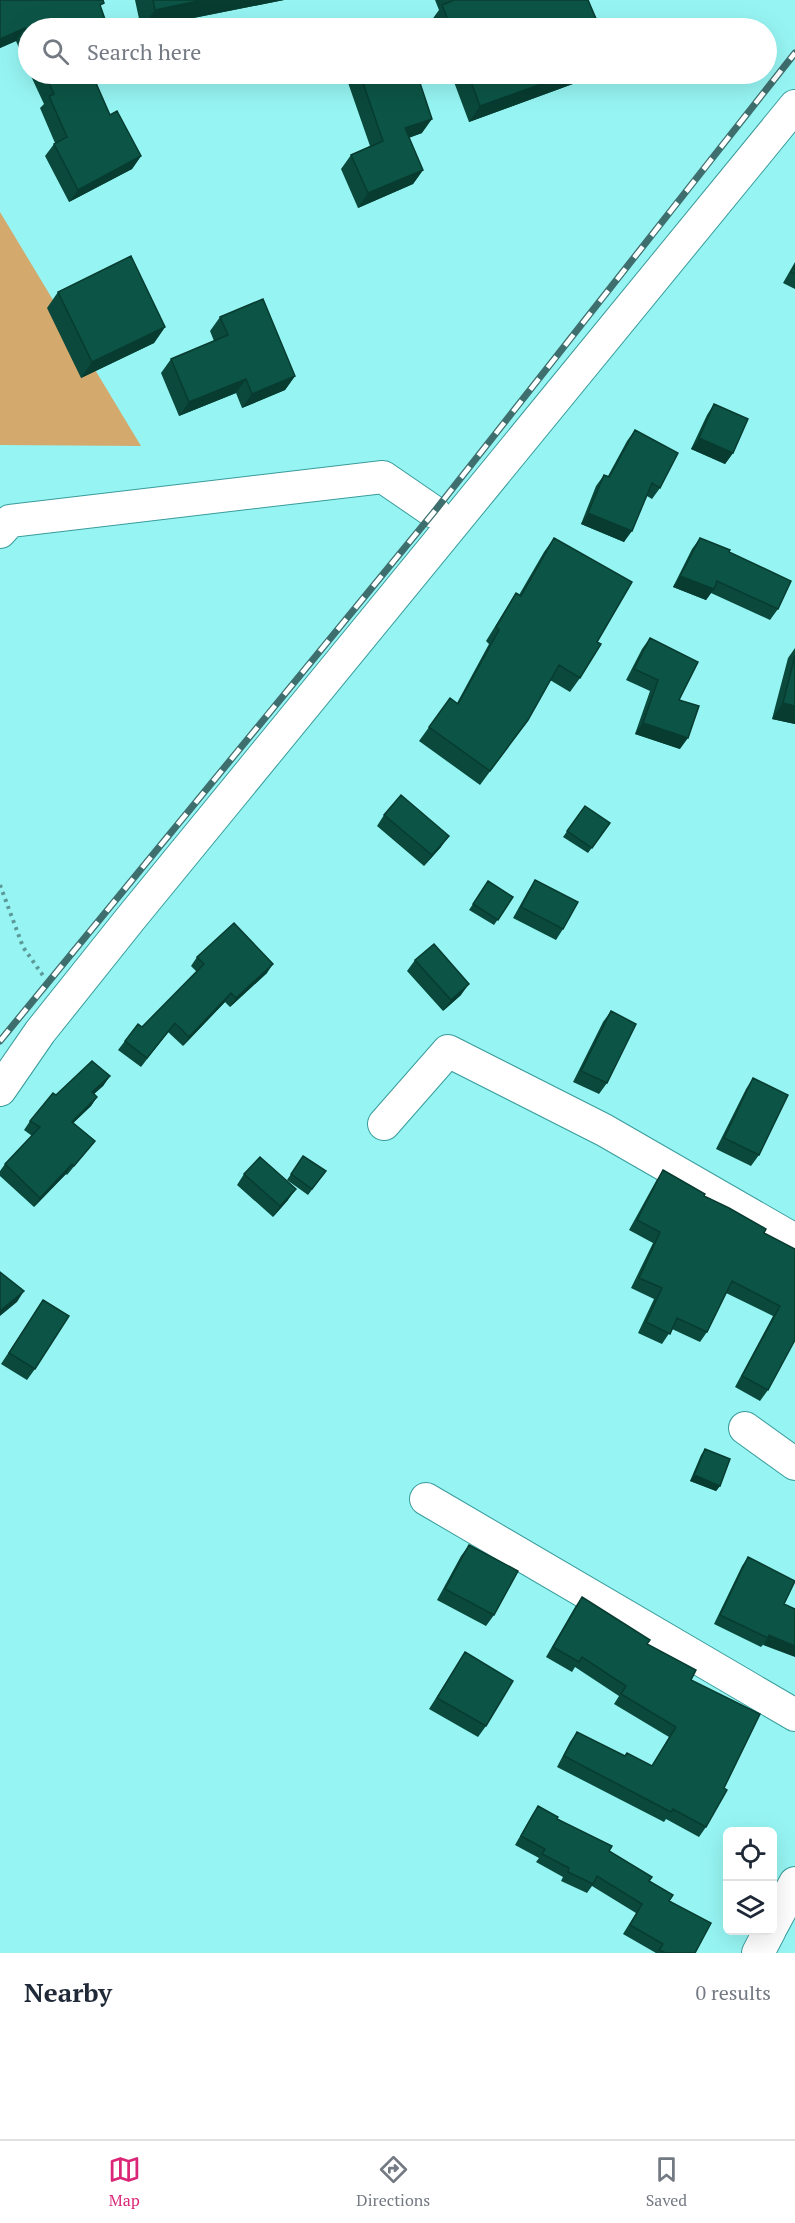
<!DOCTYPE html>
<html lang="en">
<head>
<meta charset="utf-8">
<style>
  :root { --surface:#fff; --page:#f6f6f7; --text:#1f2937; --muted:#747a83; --line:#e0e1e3; --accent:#db2777 }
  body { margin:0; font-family:"PT Serif",serif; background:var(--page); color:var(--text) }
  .controls { position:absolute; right:18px; bottom:18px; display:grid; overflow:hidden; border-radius:9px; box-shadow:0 6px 24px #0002 }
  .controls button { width:54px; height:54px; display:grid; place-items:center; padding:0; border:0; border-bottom:2px solid var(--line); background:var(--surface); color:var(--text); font:30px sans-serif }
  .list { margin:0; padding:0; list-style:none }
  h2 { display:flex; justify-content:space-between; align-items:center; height:78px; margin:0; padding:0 24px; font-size:26px }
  h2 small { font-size:20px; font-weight:400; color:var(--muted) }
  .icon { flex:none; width:33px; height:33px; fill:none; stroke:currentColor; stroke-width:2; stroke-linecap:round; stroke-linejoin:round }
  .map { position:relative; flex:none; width:795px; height:1953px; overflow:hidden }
  .search { position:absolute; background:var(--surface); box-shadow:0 6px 24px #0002; left:18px; right:18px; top:18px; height:66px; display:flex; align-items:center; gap:15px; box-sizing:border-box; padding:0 21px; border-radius:33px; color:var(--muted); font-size:22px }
  .sheet { height:186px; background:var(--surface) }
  nav { display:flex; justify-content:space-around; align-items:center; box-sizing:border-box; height:84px; border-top:2px solid var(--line); background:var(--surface); font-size:16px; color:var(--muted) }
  nav a { display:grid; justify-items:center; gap:3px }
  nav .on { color:var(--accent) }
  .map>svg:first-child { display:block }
  .green { fill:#d4a96e }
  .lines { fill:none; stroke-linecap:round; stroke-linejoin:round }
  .street-casing { stroke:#399b9b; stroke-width:34 }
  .path { stroke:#5b9a99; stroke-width:4; stroke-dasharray:3 4.5; stroke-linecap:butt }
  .street { stroke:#fff; stroke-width:32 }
  .rail-casing { stroke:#3e6e6d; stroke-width:7 }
  .rail { stroke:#fff; stroke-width:4.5; stroke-dasharray:14; stroke-linecap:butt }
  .wall { fill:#0a493c }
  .shaded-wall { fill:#083c31 }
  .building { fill:#0c5546; stroke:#083c31; stroke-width:1.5 }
</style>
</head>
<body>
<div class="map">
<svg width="795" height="1953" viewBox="0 0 795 1953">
  <rect width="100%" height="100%" fill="#96f5f3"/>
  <path class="green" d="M 0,212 L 141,446 L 0,445 Z"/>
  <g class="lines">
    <g class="street-casing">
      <path id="street" d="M 0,532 L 10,521 L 383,477 L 434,512
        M 0,1090 L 40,1032 L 131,918 L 795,106
        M 384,1124 L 448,1051 L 604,1130 L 795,1240
        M 745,1428 L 795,1464
        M 426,1499 L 795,1715
        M 772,1926 L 795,1883
        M 758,1953 L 770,1930"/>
    </g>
    <path class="path" d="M 0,885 L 23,947 L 44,977"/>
    <use href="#street" class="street"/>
    <g class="rail-casing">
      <path id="rail" d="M 0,1041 L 434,512 L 795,53"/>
    </g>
    <use href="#rail" class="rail"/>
  </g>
  <path class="wall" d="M 0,0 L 101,8 L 107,25 L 104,28 L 28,28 L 28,69 L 16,41 L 0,48 Z
    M 135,0 L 284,0 L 144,28 L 141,28 Z
    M 435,0 L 588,0 L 600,28 L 434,28 L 431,21 L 439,10 Z
    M 30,74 L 92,74 L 110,115 L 141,156 L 132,169 L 69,202 L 45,156 L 54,144 L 55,143 L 40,108 L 44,104 Z
    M 345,74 L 417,74 L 422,133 L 409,138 L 423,170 L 413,184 L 358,208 L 341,169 L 351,155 L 370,146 Z
    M 451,74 L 600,74 L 469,122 Z
    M 795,262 L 795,289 L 783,283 Z
    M 58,292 L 165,327 L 154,343 L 81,378 L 47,308 Z
    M 220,317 L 295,376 L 285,390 L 242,408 L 236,393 L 179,416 L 161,373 L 171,359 L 214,341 L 210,331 Z
    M 714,404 L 733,453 L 725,464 L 691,449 L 707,415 Z
    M 635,430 L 660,488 L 652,499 L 647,496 L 624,542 L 581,524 L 596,486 L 604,475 L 608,476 L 627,441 Z
    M 554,538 L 597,642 L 580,678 L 570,692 L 550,680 L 528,720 L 480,785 L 419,741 L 450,698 L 457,703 L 489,644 L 486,641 L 507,607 L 516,593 L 519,595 L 544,552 Z
    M 700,538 L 729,552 L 778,609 L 770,620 L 711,593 L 706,600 L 673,587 L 692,549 Z
    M 650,638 L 680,749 L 635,734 L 650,691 L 626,680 L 642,649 Z
    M 795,648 L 795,724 L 772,719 L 788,658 Z
    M 585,806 L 610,823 L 588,853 L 563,837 Z
    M 384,815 L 441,847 L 424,866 L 377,826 Z
    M 535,880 L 563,929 L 556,940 L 513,918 L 528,891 Z
    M 488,881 L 513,897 L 494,925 L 469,910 Z
    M 197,957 L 267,973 L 230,1007 L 225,1002 L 183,1046 L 168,1032 L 141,1067 L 118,1050 L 138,1024 L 142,1027 L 197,972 L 191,966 Z
    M 415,960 L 461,995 L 443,1011 L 407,971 Z
    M 611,1011 L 607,1083 L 599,1094 L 573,1082 L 603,1022 Z
    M 110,1076 L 103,1086 L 94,1094 L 97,1097 L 91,1106 L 73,1123 L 95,1141 L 67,1175 L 66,1174 L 34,1207 L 0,1176 L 0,1171 L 5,1164 L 32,1136 L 24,1130 L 30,1121 L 56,1095 Z
    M 753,1078 L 759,1155 L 751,1166 L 716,1149 L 746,1089 Z
    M 303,1156 L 326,1171 L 308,1195 L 287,1180 Z
    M 663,1170 L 704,1196 L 764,1233 L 795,1249 L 768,1390 L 760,1401 L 735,1387 L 773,1316 L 726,1293 L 707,1332 L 700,1342 L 672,1329 L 662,1344 L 638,1333 L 654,1299 L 631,1288 L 653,1243 L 629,1230 L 656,1181 Z
    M 244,1174 L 288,1200 L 273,1217 L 237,1185 Z
    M 43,1300 L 35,1369 L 27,1380 L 1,1364 Z
    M 705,1449 L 720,1486 L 716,1491 L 690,1481 L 701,1455 Z
    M 469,1545 L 494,1615 L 486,1626 L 437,1600 L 461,1556 Z
    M 748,1557 L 784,1604 L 795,1609 L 761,1647 L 714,1624 L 742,1566 Z
    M 582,1597 L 647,1644 L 691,1680 L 724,1788 L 706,1827 L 699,1837 L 666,1819 L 664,1822 L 557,1767 L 570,1742 L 577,1732 L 625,1756 L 652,1766 L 669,1737 L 614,1704 L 619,1696 L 575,1667 L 572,1672 L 546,1657 L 575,1607 Z
    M 465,1652 L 486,1726 L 478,1737 L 429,1709 Z
    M 538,1806 L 609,1851 L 649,1881 L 669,1901 L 695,1953 L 656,1953 L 623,1934 L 636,1913 L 592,1886 L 587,1893 L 561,1881 L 563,1877 L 536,1862 L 539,1858 L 515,1845 L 532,1815 Z"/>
  <path class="shaded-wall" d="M 203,0 L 284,0 L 142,28 L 155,10 Z
    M 25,28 L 16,41 L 0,48 L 0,39 Z
    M 569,74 L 600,74 L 469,122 L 480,106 Z
    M 432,119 L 422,133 L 395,142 L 405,128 Z
    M 141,156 L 132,169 L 69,202 L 78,190 Z
    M 423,170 L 413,184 L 358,208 L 368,193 Z
    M 165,327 L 154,343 L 81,378 L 92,362 Z
    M 295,376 L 285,390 L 242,408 L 252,394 Z
    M 246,379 L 236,393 L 179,416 L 189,402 Z
    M 699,438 L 733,453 L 725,464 L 691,449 Z
    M 588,513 L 632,531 L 624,542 L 581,524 Z
    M 680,576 L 714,589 L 706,600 L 673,587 Z
    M 783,703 L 795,706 L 795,724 L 772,719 Z
    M 643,723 L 688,738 L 680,749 L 635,734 Z
    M 449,836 L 441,847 L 424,866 L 432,855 Z
    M 273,964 L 267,973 L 230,1007 L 236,998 Z
    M 469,984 L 461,995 L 443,1011 L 451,1000 Z
    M 231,993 L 225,1002 L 183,1046 L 189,1037 Z
    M 110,1076 L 103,1086 L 86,1101 L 92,1092 Z
    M 97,1097 L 91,1106 L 65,1131 L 72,1122 Z
    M 72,1164 L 66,1174 L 34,1207 L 40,1198 Z
    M 296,1189 L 288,1200 L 273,1217 L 280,1206 Z
    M 24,1291 L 17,1302 L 0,1316 L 0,1311 Z
    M 694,1475 L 720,1486 L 716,1491 L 690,1481 Z
    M 769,1635 L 795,1646 L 795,1657 L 763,1645 Z"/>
  <path class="building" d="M 0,0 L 103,0 L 104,3 L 100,5 L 107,25 L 96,28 L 28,28 L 28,36 L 25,28 L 0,39 Z
    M 153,0 L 203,0 L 155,10 Z
    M 452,0 L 588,0 L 600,28 L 451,28 L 442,5 L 452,1 Z
    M 398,19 L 402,28 L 369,28 Z
    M 45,74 L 92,74 L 110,115 L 117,111 L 141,156 L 78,190 L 54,144 L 67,137 L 49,96 L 54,94 Z
    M 360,74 L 417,74 L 432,119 L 405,128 L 423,170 L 368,193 L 351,155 L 383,141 Z
    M 468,74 L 569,74 L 480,106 Z
    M 131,256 L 165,327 L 92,362 L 58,292 Z
    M 795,265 L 795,274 L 791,272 Z
    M 263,299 L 295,376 L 252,394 L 246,379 L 189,402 L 171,359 L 228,335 L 220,317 Z
    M 714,404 L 748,419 L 733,453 L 699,438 Z
    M 635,430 L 678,453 L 660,488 L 652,483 L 632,531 L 588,513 L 604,475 L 609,477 Z
    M 554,538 L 632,582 L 597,642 L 601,644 L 580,678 L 559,665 L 528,720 L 490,771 L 429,727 L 450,698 L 458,704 L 499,630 L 496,627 L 516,593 L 521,596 Z
    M 700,538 L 730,550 L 729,552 L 791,581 L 778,609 L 717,581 L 714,589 L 680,576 Z
    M 650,638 L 698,662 L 679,700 L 699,706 L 688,738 L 643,723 L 658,680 L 634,669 Z
    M 795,656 L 795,706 L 783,703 Z
    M 401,795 L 449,836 L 432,855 L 384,815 Z
    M 585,806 L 610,823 L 592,848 L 567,831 Z
    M 535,880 L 578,902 L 563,929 L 521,907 Z
    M 488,881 L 513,897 L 498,920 L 473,904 Z
    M 234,923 L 273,964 L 236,998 L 231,993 L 189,1037 L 175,1023 L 147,1058 L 125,1041 L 138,1024 L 142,1027 L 204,964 L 197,957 Z
    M 434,944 L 469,984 L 451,1000 L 415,960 Z
    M 611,1011 L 636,1024 L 607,1083 L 581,1071 Z
    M 92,1061 L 110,1076 L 92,1092 L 97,1097 L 72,1122 L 95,1141 L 74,1166 L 72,1164 L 40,1198 L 5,1164 L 40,1127 L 30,1121 L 53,1093 L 56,1095 Z
    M 753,1078 L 788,1095 L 759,1155 L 724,1138 Z
    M 303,1156 L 326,1171 L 312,1189 L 291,1174 Z
    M 260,1157 L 296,1189 L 280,1206 L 244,1174 Z
    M 663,1170 L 705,1194 L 704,1196 L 729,1208 L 766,1229 L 764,1233 L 795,1249 L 795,1340 L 768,1390 L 742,1376 L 780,1306 L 732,1281 L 707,1332 L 677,1318 L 670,1334 L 646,1322 L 662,1288 L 639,1278 L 660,1232 L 637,1220 Z
    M 0,1272 L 24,1291 L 0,1311 Z
    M 43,1300 L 69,1316 L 35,1369 L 9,1353 Z
    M 705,1449 L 730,1459 L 720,1486 L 694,1475 Z
    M 469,1545 L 518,1571 L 494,1615 L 445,1589 Z
    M 748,1557 L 795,1581 L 784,1604 L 795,1609 L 795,1646 L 769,1635 L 768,1638 L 720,1615 Z
    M 582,1597 L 650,1640 L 647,1644 L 696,1670 L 691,1680 L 760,1714 L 724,1788 L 727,1790 L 706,1827 L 673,1809 L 671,1812 L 564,1756 L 577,1732 L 625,1756 L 627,1753 L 652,1766 L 676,1727 L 621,1694 L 626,1686 L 582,1657 L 579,1662 L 553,1647 Z
    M 465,1652 L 513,1681 L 486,1726 L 437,1698 Z
    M 538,1806 L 558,1817 L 557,1819 L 612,1846 L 609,1851 L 652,1877 L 649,1881 L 673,1895 L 669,1901 L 711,1923 L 695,1953 L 666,1953 L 659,1950 L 663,1944 L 630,1925 L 642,1904 L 597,1876 L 593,1884 L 568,1872 L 569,1868 L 542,1854 L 545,1849 L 521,1836 Z"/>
</svg>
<div class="controls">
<button><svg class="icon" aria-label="locate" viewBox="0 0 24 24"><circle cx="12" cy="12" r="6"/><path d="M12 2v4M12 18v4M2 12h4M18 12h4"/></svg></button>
<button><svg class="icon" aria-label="layers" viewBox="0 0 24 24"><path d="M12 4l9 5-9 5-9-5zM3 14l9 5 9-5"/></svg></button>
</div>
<div class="search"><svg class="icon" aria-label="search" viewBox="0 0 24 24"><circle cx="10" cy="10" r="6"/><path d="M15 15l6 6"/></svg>Search here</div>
</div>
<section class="sheet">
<h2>Nearby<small>0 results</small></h2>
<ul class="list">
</ul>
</section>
<nav>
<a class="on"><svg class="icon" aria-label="map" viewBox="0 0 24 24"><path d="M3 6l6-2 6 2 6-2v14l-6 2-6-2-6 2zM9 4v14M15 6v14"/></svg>Map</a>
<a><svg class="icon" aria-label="directions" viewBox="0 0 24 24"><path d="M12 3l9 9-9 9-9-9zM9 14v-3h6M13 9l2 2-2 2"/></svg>Directions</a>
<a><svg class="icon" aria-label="saved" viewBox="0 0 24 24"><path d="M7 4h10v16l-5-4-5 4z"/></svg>Saved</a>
</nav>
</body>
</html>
